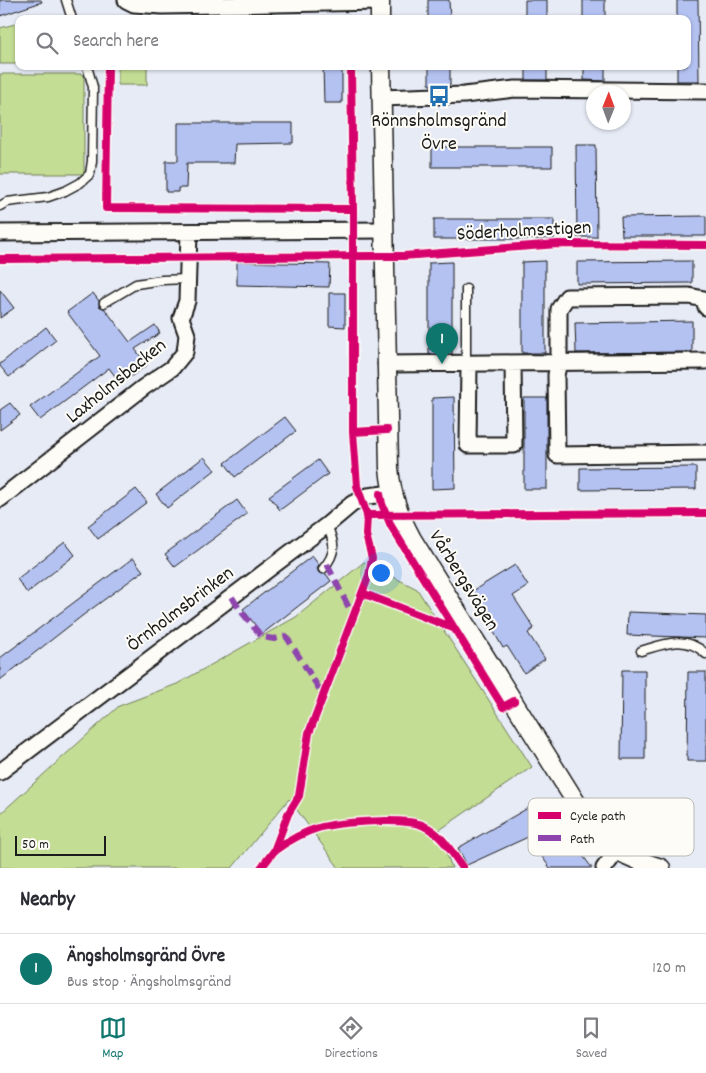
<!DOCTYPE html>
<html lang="en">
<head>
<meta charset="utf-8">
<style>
  :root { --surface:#fff; --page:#f2f2f3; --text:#2b2b33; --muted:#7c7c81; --line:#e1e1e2; --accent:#0f766e }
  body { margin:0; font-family:Dekko,sans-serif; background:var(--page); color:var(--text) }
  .compass { position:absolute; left:586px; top:85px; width:45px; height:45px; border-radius:50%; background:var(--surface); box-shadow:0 1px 4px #0004; rotate:1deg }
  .scale { position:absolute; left:15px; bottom:12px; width:91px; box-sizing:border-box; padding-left:5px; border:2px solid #1c1c1c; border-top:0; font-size:14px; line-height:18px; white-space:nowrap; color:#1c1c1c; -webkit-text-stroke:4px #fdfcf7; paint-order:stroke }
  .you { position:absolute; left:380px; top:572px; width:18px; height:18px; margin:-12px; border:4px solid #fff; border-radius:50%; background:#1a73e8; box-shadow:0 0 0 8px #1a73e833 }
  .badge { display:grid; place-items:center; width:32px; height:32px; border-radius:50%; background:var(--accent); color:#fff; font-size:16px; font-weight:700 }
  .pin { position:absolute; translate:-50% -41px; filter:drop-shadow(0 1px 2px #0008) }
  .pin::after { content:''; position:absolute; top:26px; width:18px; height:15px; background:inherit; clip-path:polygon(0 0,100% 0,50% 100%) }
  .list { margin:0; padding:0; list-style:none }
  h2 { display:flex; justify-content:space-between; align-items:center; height:65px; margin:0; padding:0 20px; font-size:21px }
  h2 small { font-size:16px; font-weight:400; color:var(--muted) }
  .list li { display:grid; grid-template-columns:32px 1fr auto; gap:15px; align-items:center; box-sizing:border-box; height:70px; padding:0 20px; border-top:1px solid var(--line) }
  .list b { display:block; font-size:19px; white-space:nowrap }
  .list p { margin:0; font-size:16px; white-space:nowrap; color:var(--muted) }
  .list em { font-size:16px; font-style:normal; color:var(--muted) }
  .icon { flex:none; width:28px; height:28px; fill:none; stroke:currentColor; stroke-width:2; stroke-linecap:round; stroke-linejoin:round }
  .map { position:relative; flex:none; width:706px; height:868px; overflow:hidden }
  .search { position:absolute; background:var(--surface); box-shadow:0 1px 4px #0004; left:15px; right:15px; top:15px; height:55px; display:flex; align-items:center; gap:12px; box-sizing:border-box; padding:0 18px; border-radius:10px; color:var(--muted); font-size:19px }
  .sheet { height:135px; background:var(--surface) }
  nav { display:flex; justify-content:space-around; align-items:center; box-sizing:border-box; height:70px; border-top:1px solid var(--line); background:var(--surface); font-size:14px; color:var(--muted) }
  nav a { display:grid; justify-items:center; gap:2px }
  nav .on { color:var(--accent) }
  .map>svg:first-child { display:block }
  .green { fill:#c3dd94; stroke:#707c58 }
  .building { fill:#b4c2f2; stroke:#1c1c1c }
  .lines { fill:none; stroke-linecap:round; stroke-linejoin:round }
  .service-casing { stroke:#1c1c1c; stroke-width:11 }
  .minor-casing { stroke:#1c1c1c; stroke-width:19 }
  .tertiary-casing { stroke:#1c1c1c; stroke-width:21 }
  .service { stroke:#fdfcf7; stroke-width:8 }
  .minor { stroke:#fdfcf7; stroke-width:15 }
  .tertiary { stroke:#fdfcf7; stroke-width:18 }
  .quiet { stroke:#8e44ad; stroke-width:6; stroke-dasharray:12 6; stroke-linecap:butt }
  .cycleway-casing { stroke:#fdfcf7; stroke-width:11 }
  .cycleway { stroke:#d6006c; stroke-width:8 }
  .labels { text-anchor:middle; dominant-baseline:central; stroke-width:4; stroke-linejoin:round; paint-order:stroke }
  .poi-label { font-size:20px; fill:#1c1c1c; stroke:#fdfcf7 }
  .street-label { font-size:20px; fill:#1c1c1c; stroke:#fdfcf7 }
  .key { fill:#fdfcf7; stroke:#bab9b5; stroke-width:1 }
  .key-label { font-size:14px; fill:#1c1c1c }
</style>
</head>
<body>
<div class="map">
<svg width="706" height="868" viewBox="0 0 706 868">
  <rect width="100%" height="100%" fill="#e7ebf6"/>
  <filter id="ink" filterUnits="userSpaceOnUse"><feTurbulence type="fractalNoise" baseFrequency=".02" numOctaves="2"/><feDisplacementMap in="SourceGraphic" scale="10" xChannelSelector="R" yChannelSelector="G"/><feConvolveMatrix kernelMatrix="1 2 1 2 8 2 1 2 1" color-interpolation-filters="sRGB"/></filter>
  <g filter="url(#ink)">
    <path class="green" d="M 19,23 L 19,64 L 0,64 L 0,28 Z
      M 118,66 L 147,66 L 147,85 L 118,85 Z
      M 0,74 L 84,74 L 84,174 L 0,174 Z
      M 364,562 L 417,589 L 532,767 L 438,831 L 452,868 L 339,868 L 289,799 L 232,868 L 0,868 L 0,814 L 119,706 L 177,684 L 296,617 Z"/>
    <path class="building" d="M 0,0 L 41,0 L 42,2 L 0,16 Z
      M 428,0 L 449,0 L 450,19 L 428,19 Z
      M 525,0 L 547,0 L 547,19 L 525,19 Z
      M 583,0 L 605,0 L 605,19 L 583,19 Z
      M 677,0 L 698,0 L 699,81 L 677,81 L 677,66 L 687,66 L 687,19 L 677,19 Z
      M 323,66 L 342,66 L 342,103 L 324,103 Z
      M 429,66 L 450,66 L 450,85 L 429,85 Z
      M 526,66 L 547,66 L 547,80 L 526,80 Z
      M 584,66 L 605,66 L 605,81 L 584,80 Z
      M 178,123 L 293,123 L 293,143 L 235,144 L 234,163 L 187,163 L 186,188 L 178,188 L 178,192 L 166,192 L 166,161 L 178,161 Z
      M 576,145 L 596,145 L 597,237 L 577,237 Z
      M 432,147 L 552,147 L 552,167 L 432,167 Z
      M 706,216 L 706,236 L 622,236 L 621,217 Z
      M 434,219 L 554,219 L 554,239 L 434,239 Z
      M 545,261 L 545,353 L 522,353 L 522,262 Z
      M 692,261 L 692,283 L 577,284 L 577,262 Z
      M 237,262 L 330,264 L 329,287 L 237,285 Z
      M 452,262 L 452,354 L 429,354 L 429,263 Z
      M 0,290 L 14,308 L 0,318 Z
      M 93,293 L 99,301 L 99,306 L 105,309 L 130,342 L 155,325 L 160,333 L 135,349 L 147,365 L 121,384 L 109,368 L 40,420 L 30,407 L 100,356 L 67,312 Z
      M 329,293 L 345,293 L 345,327 L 329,326 Z
      M 692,321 L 692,352 L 576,353 L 575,323 Z
      M 46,327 L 56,340 L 9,377 L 0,366 L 0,364 Z
      M 454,397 L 455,488 L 432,489 L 432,398 Z
      M 524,398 L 547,398 L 547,489 L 524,489 Z
      M 10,403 L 20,415 L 0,430 L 0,410 Z
      M 285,417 L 296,431 L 235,477 L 225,463 Z
      M 204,457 L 215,470 L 167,508 L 156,494 Z
      M 318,460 L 328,474 L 280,510 L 269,496 Z
      M 696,467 L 696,489 L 580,490 L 580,468 Z
      M 136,489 L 147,502 L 98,539 L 88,526 Z
      M 237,500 L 247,514 L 175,567 L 165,554 Z
      M 65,542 L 75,555 L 27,593 L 17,579 Z
      M 312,556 L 319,565 L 317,569 L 319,573 L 326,574 L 331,581 L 262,634 L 243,609 Z
      M 133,558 L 143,571 L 82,616 L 0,680 L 0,658 Z
      M 515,565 L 528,586 L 513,596 L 534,628 L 528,633 L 545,659 L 524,673 L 507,646 L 503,648 L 471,592 Z
      M 628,612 L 706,615 L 706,638 L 627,635 Z
      M 622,670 L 645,670 L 645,759 L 621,759 Z
      M 688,672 L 706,672 L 706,761 L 687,761 Z
      M 542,800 L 592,868 L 550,868 L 528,837 L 467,865 L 458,848 Z"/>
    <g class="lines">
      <g class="service-casing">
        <path id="service" d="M 66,0 L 72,19
          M 0,206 L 7,202 L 48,197 L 65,191 L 80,183 L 90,174 L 92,161 L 93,87 L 87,66
          M 466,289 L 466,364
          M 104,303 L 136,284 L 162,280 L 188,279
          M 323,569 C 337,552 335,544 327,525
          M 641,651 C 664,644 686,634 706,654"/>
      </g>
      <g class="minor-casing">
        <path id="minor" d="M 126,0 L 134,4 L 162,6 L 380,2
          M 382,98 L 464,95 L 515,89 L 706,91
          M 0,233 L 384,230
          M 706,307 L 704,299 L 689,296 L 567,297 L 559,309 L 559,362 L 556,375 L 557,455 L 706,453
          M 386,364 L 706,361
          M 469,364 L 468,445 L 514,445 L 513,363
          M 0,499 L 144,387 L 172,368 L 185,352 L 187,335 L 181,318 L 187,301 L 189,232
          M 0,772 L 327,525 L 352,504 L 368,496 L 392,493
          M 604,868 L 617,851"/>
      </g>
      <g class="tertiary-casing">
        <path id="tertiary" d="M 380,0 L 380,19
          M 381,66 L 389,468 C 392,497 398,513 412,539 L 592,828 C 613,852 632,859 661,868"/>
      </g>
      <use href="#service" class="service"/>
      <use href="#minor" class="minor"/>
      <use href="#tertiary" class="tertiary"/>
      <path class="quiet" d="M 327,564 L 353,616
        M 232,597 L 240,610 L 262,637 L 274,639 L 286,636 L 323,695"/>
      <g class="cycleway-casing">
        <path id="cycleway" d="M 108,66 L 106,208 L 353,209 L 351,66
          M 353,209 L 353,432 L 387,430
          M 0,259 L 372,256 L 403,256 L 558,244 L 706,245
          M 353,432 L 357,486 L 367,515 L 706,513
          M 380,494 L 382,504 L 391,526 L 503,707 L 514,701
          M 362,593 L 453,628
          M 274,851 C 288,841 301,833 318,828 C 338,822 406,817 424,826 C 442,834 452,853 463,868
          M 261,868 L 274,851 L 288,814 L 299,796 L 309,733 L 369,575 L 372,558 L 366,535 L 367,515"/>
      </g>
      <use href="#cycleway" class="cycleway"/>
    </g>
  </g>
  <defs>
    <g id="bus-bare" transform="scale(1.725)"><path d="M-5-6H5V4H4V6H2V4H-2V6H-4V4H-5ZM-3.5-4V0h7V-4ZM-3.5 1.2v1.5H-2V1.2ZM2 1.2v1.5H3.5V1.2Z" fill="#1f6fb2" stroke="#fdfcf7" stroke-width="2.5" paint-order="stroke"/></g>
  </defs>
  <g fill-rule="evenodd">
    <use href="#bus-bare" x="439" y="96"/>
  </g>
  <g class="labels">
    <g class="poi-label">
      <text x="439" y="122">Rönnsholmsgränd<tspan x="439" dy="23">Övre</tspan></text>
    </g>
    <g class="street-label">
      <text transform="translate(524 232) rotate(-3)">Söderholmsstigen</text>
      <text transform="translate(117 382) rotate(-39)">Laxholmsbacken</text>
      <text transform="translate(463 581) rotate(58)">Vårbergsvägen</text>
      <text transform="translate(181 610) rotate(-37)">Örnholmsbrinken</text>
    </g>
  </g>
  <rect x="528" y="798" width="166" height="58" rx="8" class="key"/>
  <rect x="538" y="812" width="23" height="7" fill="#d6006c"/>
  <rect x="538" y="835" width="23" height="6" fill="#8e44ad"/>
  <g class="key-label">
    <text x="570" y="820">Cycle path</text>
    <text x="570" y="843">Path</text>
  </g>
</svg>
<svg class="compass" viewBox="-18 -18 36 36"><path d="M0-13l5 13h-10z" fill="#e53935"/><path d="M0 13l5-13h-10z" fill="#7c7c81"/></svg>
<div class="scale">50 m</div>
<div class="you"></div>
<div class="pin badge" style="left:442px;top:364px">1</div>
<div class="search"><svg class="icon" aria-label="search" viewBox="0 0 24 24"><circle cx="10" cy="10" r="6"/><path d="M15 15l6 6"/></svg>Search here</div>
</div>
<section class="sheet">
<h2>Nearby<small></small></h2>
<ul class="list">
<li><span class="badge">1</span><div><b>Ängsholmsgränd Övre</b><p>Bus stop · Ängsholmsgränd</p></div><em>120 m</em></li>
</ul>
</section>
<nav>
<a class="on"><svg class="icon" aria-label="map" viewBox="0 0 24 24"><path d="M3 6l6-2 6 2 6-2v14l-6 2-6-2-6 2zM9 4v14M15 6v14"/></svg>Map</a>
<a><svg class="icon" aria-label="directions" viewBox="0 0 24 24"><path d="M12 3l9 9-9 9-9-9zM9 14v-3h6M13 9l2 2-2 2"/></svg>Directions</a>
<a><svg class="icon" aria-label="saved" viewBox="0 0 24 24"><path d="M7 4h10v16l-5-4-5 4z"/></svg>Saved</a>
</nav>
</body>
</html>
